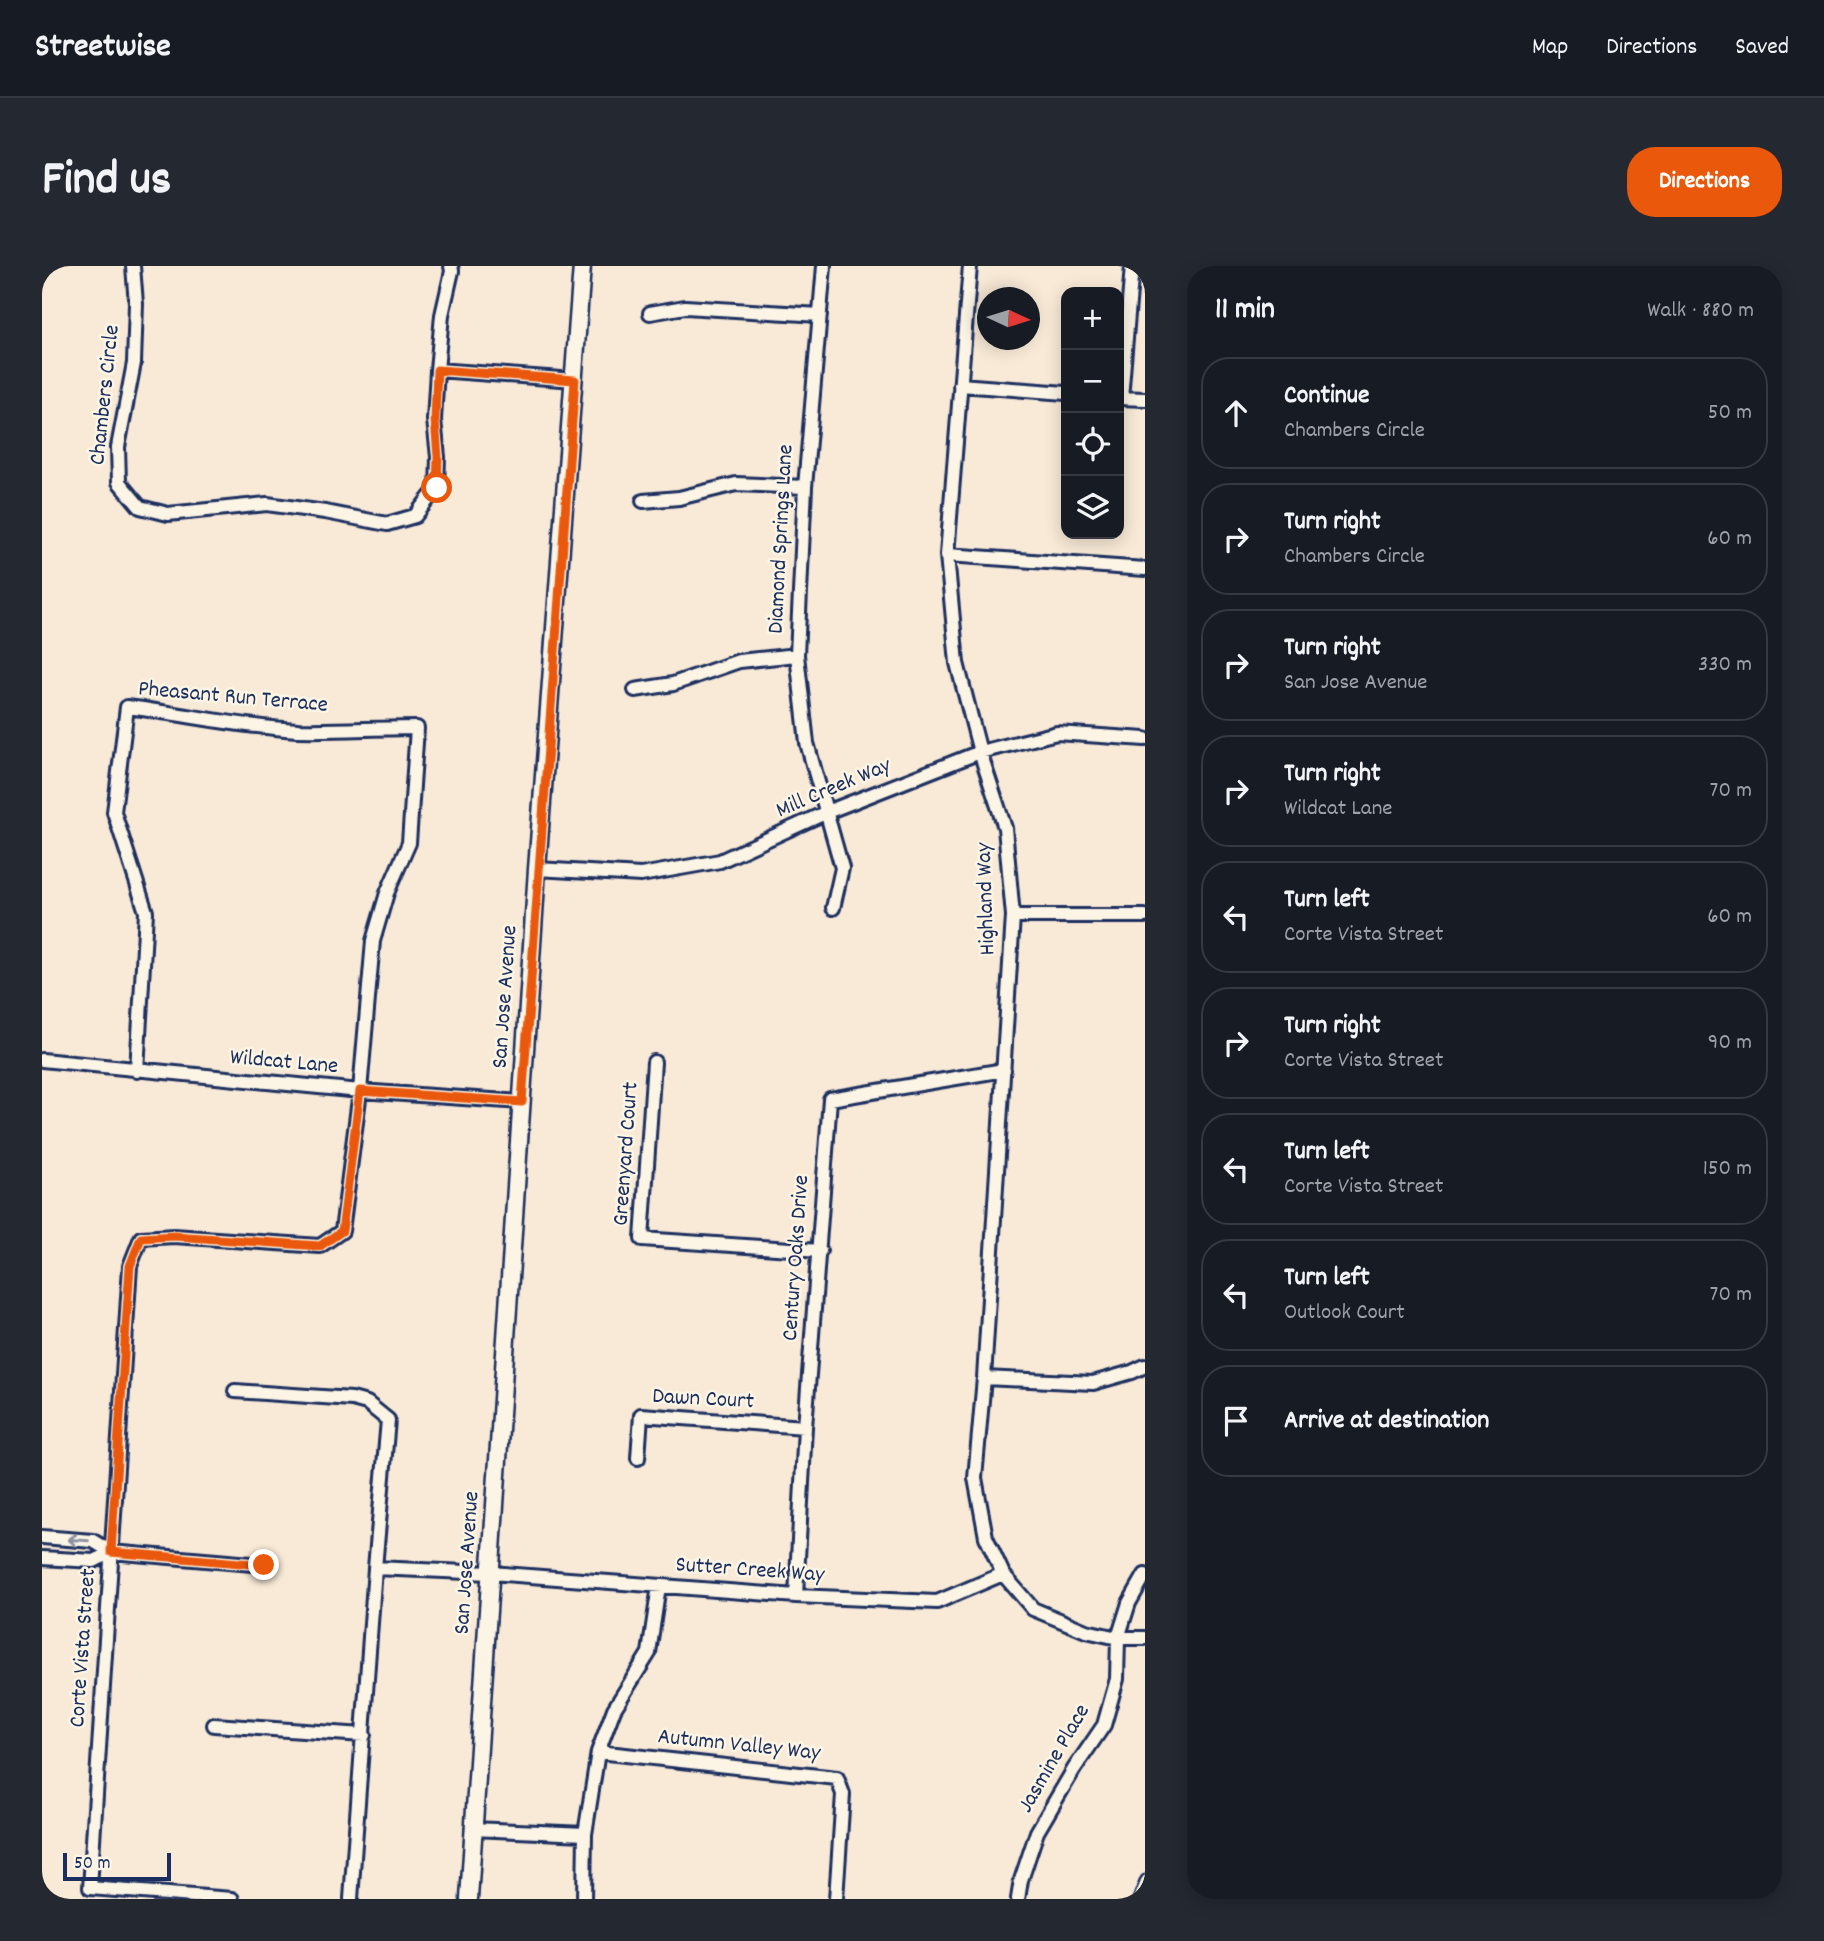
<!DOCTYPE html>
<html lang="en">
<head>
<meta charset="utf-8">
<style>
  :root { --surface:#171b24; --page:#242831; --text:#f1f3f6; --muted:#9ea1a6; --line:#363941; --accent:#ea580c }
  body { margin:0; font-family:Dekko,sans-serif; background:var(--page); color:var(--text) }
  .controls { position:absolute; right:21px; top:21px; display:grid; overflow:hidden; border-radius:14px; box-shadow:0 4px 18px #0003 }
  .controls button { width:63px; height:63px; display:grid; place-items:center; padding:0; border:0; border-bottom:2px solid var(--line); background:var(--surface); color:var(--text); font:35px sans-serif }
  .compass { position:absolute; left:935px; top:21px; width:63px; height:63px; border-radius:50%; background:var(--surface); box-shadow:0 4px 18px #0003; rotate:94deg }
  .scale { position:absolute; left:21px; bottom:18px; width:108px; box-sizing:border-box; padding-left:7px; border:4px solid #1b2f5e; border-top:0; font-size:19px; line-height:24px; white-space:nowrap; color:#1b2f5e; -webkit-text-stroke:5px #fcf5e5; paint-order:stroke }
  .stop { position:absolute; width:21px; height:21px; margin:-16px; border:5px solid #ea580c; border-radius:50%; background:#fff }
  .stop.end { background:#ea580c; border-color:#fff; box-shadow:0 2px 7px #0008 }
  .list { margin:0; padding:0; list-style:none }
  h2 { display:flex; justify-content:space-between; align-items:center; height:91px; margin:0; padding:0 28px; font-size:30px }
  h2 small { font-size:23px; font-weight:400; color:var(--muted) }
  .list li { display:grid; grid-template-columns:46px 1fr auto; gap:21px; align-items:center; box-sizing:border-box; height:112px; margin:0 14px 14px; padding:0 14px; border:2px solid var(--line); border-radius:28px }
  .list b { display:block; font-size:26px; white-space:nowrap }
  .list p { margin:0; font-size:23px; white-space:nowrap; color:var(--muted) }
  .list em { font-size:23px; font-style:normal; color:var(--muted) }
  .icon { flex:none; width:38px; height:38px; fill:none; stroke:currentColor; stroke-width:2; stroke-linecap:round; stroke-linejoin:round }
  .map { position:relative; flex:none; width:1103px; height:1633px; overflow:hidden; border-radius:28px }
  header { display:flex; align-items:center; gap:42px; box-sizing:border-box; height:98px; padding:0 35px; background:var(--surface); border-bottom:2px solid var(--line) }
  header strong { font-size:33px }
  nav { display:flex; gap:38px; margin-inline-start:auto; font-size:24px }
  .intro { display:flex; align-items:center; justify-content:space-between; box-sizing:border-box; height:168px; padding:0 42px }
  h1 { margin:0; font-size:49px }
  .button { padding:18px 32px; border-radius:28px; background:var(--accent); color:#fff; font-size:24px; font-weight:700 }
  main { display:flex; gap:42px; padding:0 42px }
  aside { flex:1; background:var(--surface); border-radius:28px; box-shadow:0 4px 18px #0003 }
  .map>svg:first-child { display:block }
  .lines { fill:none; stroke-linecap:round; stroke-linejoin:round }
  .service-casing { stroke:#1b2f5e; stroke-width:11 }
  .minor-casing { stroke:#1b2f5e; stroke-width:18 }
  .tertiary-casing { stroke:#1b2f5e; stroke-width:21 }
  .service { stroke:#fcf5e5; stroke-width:6 }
  .minor { stroke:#fcf5e5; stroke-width:12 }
  .tertiary { stroke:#fcf5e5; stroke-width:16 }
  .oneway { stroke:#8c92a2 }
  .route { stroke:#ea580c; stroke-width:9 }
  .labels { text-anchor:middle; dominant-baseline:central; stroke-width:5; stroke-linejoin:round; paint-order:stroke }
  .street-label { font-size:23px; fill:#1b2f5e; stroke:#fcf5e5 }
</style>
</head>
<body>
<header>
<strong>Streetwise</strong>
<nav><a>Map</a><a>Directions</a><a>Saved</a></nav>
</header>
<div class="intro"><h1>Find us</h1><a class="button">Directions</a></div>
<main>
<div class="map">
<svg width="1103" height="1633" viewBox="0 0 1103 1633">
  <rect width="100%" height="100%" fill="#f9ead7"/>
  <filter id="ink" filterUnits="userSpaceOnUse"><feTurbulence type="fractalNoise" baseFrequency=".0143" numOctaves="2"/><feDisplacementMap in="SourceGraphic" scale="14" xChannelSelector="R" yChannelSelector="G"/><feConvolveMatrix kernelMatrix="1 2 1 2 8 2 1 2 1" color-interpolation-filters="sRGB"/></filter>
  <g filter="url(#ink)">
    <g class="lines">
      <g class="service-casing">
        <path id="service" d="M 1095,1633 L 1103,1613"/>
      </g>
      <g class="minor-casing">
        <path id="minor" d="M 91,0 L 94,38 L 92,97 L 76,181 L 77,216 L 98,241 L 126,248 L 225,238 L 283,246 L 345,258 L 373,250 L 395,222 L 396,191 L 392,154 L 395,104 L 400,49 L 410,5 L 409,0
          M 782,0 L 763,221 L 755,389 L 765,477 L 800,602 L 791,642
          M 928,0 L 905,289 L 915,397 L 938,486 L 963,562 L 971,650 L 942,1112 L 933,1212 L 944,1271 L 961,1308 L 991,1343 L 1044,1365 L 1076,1372 L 1103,1372
          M 608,47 L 643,41 L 778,49
          M 395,104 L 533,114
          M 918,119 L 1024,127
          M 1077,132 L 1103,133
          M 1079,132 L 1090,0
          M 601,235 L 637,232 L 694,218 L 763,221
          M 905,289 L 1103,303
          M 593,424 L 631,418 L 697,395 L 755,389
          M 495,603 L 599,609 L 678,595 L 785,546 L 938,486 L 1015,467 L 1103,473
          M 971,650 L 1103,650
          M 0,794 L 318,825 L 480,836
          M 612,796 L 600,973 L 778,985
          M 95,805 L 104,646 L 72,546 L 85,441 C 142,448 198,461 256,464 C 295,465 335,462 375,462 L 367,577 L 345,627 L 331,675 L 318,825 L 300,965 L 278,980 L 132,970 L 99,972 L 88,1000 L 48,1622 L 190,1633
          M 942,1112 L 1051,1117 L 1090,1106 L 1103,1100
          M 193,1125 L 310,1133 L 325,1137 L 346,1154 L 333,1302 L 309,1633
          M 596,1192 L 599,1149 L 763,1161
          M 0,1271 L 51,1275 L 69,1286 L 222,1299
          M 0,1292 L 52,1295 L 69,1286
          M 333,1302 L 448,1307 L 754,1330 L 895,1336 L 961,1308
          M 754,1330 L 763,1161 L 788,833 L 962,804
          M 172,1459 L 322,1469
          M 556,1486 L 795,1512 L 801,1528 L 794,1633
          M 430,1563 L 543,1568
          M 542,1633 L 543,1568 L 556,1486 L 572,1443 L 607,1387 L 617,1320
          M 976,1633 L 979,1614 L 995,1566 L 1032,1503 L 1062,1459 L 1075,1413 L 1076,1372 L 1087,1337 L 1103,1309"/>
      </g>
      <g class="tertiary-casing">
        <path id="tertiary" d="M 427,1633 L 495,603 L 540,0"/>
      </g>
      <use href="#service" class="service"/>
      <use href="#minor" class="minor"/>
      <use href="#tertiary" class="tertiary"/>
    </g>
    <defs><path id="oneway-shaft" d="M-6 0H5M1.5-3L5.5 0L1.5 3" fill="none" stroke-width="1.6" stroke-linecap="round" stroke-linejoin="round" transform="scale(1.75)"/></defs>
    <use class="oneway" href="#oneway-shaft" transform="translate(36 1274) rotate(-176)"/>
  </g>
  <g class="lines" filter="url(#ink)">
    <path class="route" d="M 222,1299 L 69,1286 L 88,1000 L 99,972 L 132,970 L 278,980 L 300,965 L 318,825 L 480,836 L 533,114 L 395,104 L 393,154 L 396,191 L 395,222"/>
  </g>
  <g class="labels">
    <g class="street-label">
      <text transform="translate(64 129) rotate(-84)">Chambers Circle</text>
      <text transform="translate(740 273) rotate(-87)">Diamond Springs Lane</text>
      <text transform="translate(191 432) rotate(5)">Pheasant Run Terrace</text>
      <text transform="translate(792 523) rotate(-23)">Mill Creek Way</text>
      <text transform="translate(945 633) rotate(-92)">Highland Way</text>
      <text transform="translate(464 731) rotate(-86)">San Jose Avenue</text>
      <text transform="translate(242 797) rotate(5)">Wildcat Lane</text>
      <text transform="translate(585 888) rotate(-86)">Greenyard Court</text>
      <text transform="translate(755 992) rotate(-86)">Century Oaks Drive</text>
      <text transform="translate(661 1134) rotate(3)">Dawn Court</text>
      <text transform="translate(426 1297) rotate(-86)">San Jose Avenue</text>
      <text transform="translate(708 1305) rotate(4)">Sutter Creek Way</text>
      <text transform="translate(42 1382) rotate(-86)">Corte Vista Street</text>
      <text transform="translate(697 1480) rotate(6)">Autumn Valley Way</text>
      <text transform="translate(1013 1493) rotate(-60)">Jasmine Place</text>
    </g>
  </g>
</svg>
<div class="controls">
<button>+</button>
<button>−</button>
<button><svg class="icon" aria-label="locate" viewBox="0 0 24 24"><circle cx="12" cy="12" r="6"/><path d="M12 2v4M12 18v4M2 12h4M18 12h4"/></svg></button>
<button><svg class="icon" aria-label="layers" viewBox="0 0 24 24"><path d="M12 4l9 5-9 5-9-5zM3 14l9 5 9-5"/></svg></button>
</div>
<svg class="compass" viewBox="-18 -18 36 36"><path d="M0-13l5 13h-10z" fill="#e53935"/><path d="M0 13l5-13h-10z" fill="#9ea1a6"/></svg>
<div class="scale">50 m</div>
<div class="stop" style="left:395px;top:222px"></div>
<div class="stop end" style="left:222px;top:1299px"></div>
</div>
<aside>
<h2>11 min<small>Walk · 880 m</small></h2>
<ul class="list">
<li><svg class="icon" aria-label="ahead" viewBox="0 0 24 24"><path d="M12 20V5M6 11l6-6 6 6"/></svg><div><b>Continue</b><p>Chambers Circle</p></div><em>50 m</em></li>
<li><svg class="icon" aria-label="right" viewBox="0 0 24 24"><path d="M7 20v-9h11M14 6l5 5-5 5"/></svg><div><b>Turn right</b><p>Chambers Circle</p></div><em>60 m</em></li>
<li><svg class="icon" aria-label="right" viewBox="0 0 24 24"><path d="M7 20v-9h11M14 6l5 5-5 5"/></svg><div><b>Turn right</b><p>San Jose Avenue</p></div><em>330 m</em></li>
<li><svg class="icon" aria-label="right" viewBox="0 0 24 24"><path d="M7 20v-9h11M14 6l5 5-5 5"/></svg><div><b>Turn right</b><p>Wildcat Lane</p></div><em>70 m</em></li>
<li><svg class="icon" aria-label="left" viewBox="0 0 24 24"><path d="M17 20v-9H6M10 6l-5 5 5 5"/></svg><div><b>Turn left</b><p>Corte Vista Street</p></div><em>60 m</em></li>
<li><svg class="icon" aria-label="right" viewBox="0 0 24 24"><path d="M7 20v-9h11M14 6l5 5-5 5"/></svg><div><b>Turn right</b><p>Corte Vista Street</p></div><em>90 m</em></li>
<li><svg class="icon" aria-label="left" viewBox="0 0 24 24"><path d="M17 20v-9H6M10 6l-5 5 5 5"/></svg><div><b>Turn left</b><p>Corte Vista Street</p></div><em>150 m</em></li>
<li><svg class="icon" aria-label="left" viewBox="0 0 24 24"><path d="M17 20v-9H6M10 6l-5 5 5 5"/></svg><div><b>Turn left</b><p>Outlook Court</p></div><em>70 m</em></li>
<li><svg class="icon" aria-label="arrive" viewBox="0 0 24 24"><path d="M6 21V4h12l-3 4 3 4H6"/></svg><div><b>Arrive at destination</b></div></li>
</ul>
</aside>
</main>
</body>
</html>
